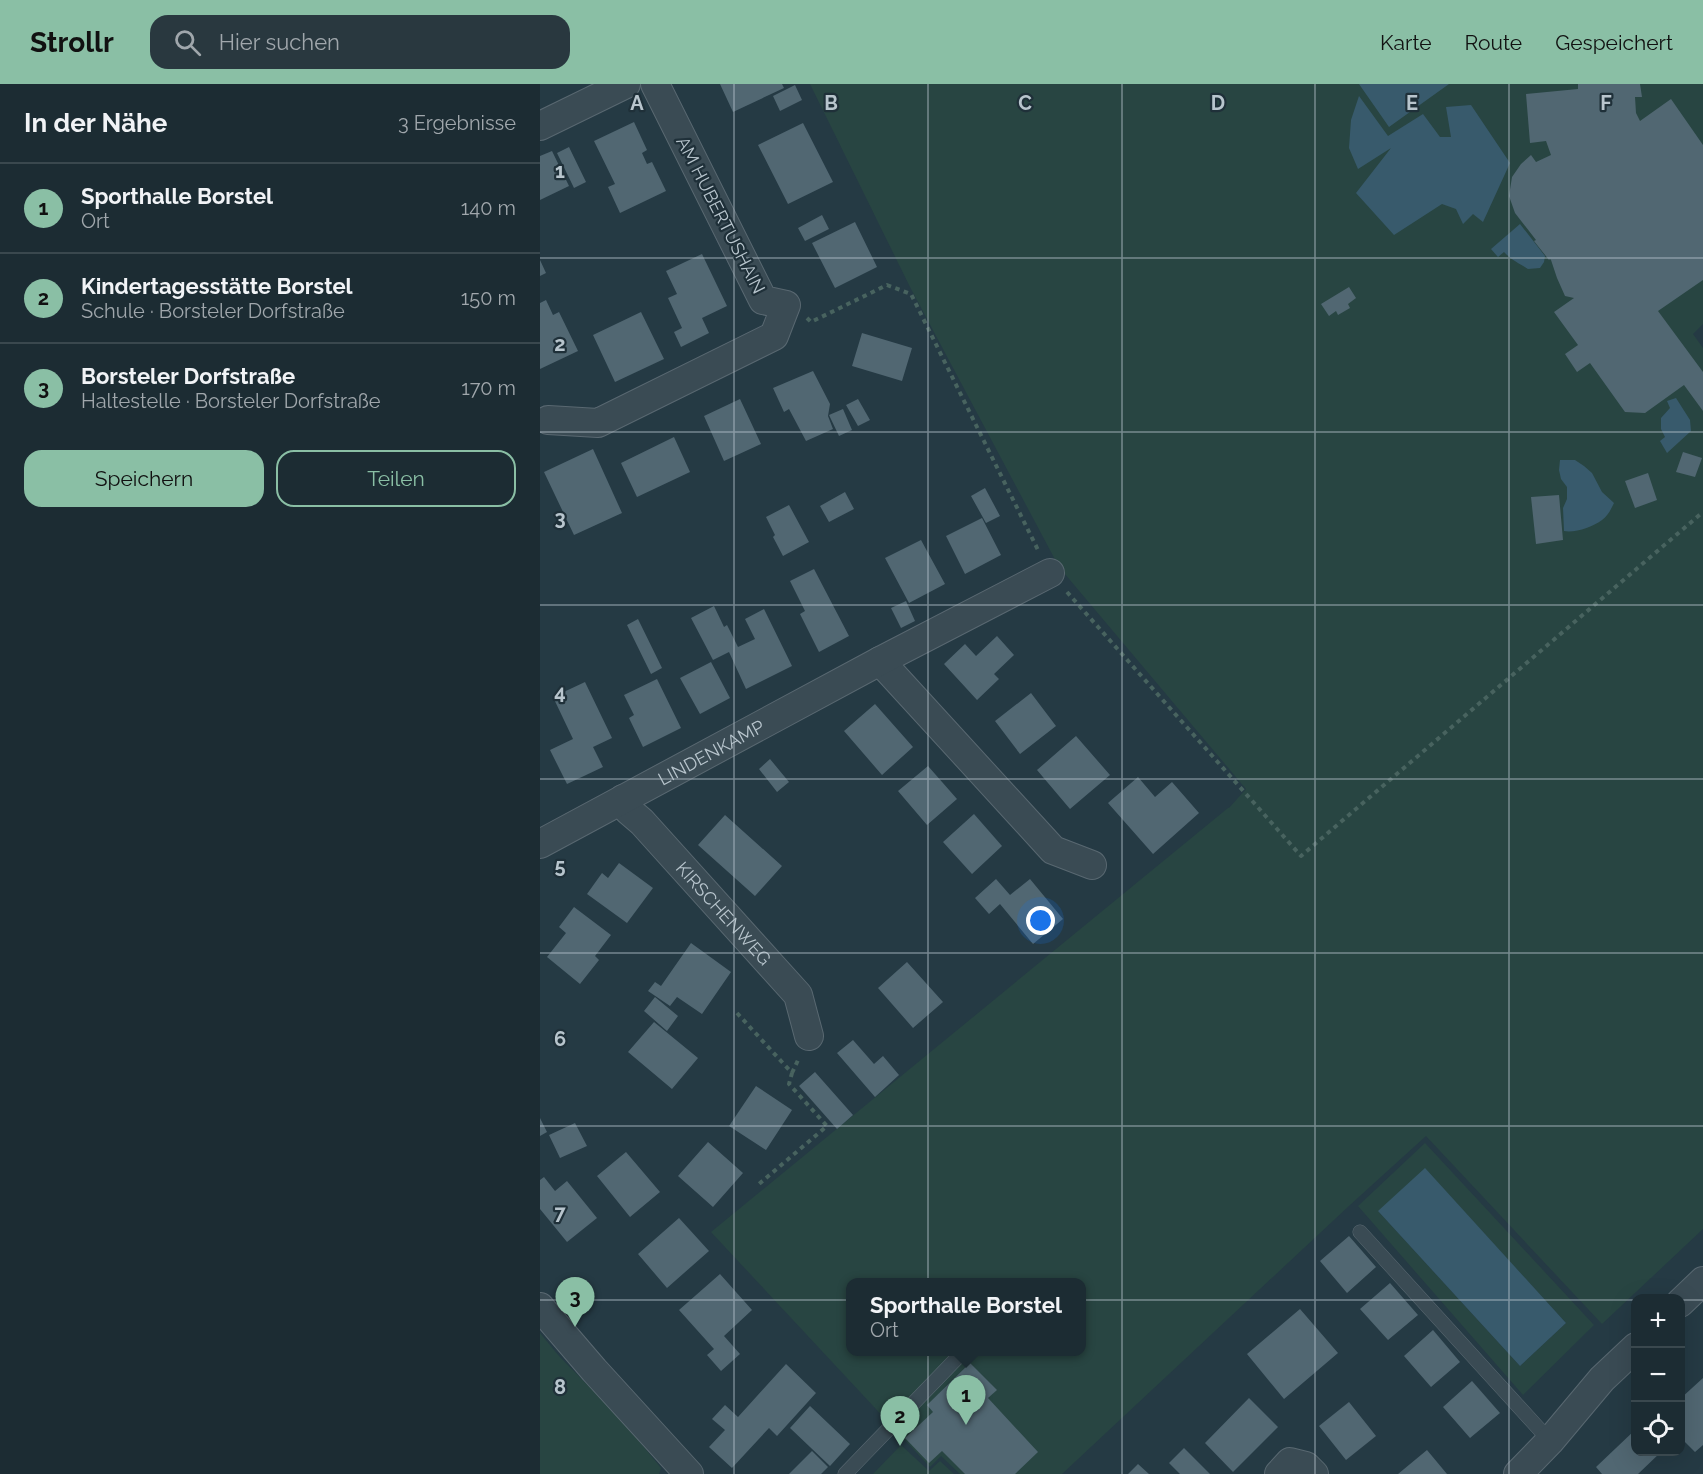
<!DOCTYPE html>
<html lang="de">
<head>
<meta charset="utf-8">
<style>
  :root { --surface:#1c2c33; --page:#29383f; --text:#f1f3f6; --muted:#a0a7ac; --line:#3a484e; --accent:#8abfa5 }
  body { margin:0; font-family:Raleway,sans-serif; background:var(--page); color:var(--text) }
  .controls { position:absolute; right:18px; bottom:18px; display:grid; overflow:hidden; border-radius:12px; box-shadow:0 6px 24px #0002 }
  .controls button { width:54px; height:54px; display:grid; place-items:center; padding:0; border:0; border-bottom:2px solid var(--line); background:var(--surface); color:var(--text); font:30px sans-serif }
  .you { position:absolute; left:501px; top:837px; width:21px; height:21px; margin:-15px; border:4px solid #fff; border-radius:50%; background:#1a73e8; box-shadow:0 0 0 9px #1a73e833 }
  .badge { display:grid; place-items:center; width:39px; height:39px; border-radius:50%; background:var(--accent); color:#111; font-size:20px; font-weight:700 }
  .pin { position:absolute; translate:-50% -50px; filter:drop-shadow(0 2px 3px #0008) }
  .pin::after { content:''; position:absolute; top:32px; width:21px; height:18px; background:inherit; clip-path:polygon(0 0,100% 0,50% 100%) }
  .popup { position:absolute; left:306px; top:1194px; width:240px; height:78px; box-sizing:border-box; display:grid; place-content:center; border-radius:12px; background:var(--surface); filter:drop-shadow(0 2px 4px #0005); font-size:20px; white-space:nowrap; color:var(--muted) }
  .popup b { font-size:22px; color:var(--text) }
  .popup::after { content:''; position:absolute; left:50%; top:100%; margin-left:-12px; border:12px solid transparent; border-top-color:var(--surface) }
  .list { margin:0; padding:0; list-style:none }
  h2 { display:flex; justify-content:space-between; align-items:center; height:78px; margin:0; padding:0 24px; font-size:26px }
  h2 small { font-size:20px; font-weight:400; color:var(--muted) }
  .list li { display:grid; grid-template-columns:39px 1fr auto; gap:18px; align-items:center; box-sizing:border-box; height:90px; padding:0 24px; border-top:2px solid var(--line) }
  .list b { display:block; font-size:22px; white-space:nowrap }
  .list p { margin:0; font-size:20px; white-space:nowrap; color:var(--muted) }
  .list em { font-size:20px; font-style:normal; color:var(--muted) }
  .actions { display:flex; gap:12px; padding:18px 24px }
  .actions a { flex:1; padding:14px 0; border:2px solid var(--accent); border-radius:18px; text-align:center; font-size:21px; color:var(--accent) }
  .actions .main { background:var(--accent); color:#111 }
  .icon { flex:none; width:33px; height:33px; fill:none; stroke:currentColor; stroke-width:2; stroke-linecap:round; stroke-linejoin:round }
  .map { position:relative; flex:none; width:1163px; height:1390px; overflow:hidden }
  header { display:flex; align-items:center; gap:36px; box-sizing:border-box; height:84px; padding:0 30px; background:var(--accent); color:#111 }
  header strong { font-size:28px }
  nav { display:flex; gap:33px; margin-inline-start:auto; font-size:21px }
  .search { width:420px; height:54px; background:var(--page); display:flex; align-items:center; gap:15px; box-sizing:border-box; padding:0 21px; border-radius:18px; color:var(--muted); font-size:22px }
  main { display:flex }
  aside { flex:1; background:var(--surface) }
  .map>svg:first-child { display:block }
  .green { fill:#284542; fill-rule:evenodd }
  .water { fill:#385a6c }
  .building { fill:#516772 }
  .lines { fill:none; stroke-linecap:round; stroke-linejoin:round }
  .service-casing { stroke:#596871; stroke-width:15 }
  .minor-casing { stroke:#596871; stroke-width:30 }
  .path { stroke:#48635f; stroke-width:4; stroke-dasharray:4.5 4.5; stroke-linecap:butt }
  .service { stroke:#3a4b54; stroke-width:14 }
  .minor { stroke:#3a4b54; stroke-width:28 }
  .grid { fill:none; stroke:#b8c5cd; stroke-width:1.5; stroke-opacity:0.55 }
  .labels { text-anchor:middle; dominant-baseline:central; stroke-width:4.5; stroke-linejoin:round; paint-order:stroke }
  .street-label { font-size:18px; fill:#b8c5cd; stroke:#1f3039 }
  .grid-label { font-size:20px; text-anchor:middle; font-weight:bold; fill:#b8c5cd; stroke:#1f3039; stroke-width:4.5; stroke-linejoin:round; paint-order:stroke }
</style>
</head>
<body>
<header>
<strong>Strollr</strong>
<div class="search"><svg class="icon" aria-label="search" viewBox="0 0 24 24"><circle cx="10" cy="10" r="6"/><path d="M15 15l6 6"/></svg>Hier suchen</div>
<nav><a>Karte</a><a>Route</a><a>Gespeichert</a></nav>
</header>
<main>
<aside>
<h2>In der Nähe<small>3 Ergebnisse</small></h2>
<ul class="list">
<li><span class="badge">1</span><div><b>Sporthalle Borstel</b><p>Ort</p></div><em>140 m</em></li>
<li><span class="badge">2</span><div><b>Kindertagesstätte Borstel</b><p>Schule · Borsteler Dorfstraße</p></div><em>150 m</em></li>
<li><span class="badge">3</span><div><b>Borsteler Dorfstraße</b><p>Haltestelle · Borsteler Dorfstraße</p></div><em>170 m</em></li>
</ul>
<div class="actions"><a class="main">Speichern</a><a>Teilen</a></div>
</aside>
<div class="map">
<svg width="1163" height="1390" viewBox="0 0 1163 1390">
  <rect width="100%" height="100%" fill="#253a44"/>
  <path class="green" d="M 270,0 L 1163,0 L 1163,240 L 1153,250 L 1163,264 L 1163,1145 L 1062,1240 L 886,1052 L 810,1121 L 522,1390 L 420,1390 L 401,1372 L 390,1383 L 171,1148 L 688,724 L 689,724 L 706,705 L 519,483 L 370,203 ZM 310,1198 L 542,1198 L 542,1268 L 310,1268 Z
    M 885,1059 L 1054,1241 L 983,1311 L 818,1122 ZM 885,1085 L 1026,1239 L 980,1282 L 839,1128 Z
    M 0,1249 L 19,1272 L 82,1336 L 121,1384 L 119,1390 L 0,1390 Z
    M 361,1361 L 389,1387 L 400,1377 L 414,1390 L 333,1390 Z"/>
  <path class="water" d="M 819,0 L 909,0 L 849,43 Z
    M 819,12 L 848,52 L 883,30 L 900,53 L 911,53 L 906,23 L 931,21 L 970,79 L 943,138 L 933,130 L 923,140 L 916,125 L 902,120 L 854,151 L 816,109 L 851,64 L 818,85 L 809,64 L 811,36 Z
    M 980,140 L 1005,172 L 1004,178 L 1000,184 L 988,185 C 979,179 971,176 964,168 L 958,173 L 951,165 Z
    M 1136,314 L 1150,336 L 1151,347 L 1127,369 L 1120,357 L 1125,353 L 1121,345 L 1121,334 L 1130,324 L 1127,317 Z
    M 1020,376 L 1035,376 L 1044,382 L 1052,389 L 1062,408 L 1074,419 C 1071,425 1068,432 1062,436 C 1053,443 1035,449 1024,447 L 1023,424 L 1027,415 L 1027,403 L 1021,395 L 1019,386 Z
    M 885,1084 L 1026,1239 L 980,1282 L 838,1127 Z"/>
  <path class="building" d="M 180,0 L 242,0 L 244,4 L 193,28 Z
    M 1038,0 L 1100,0 L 1102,13 L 1095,13 L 1096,29 L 1100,37 L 1131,15 L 1163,61 L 1163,196 L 1118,227 L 1163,288 L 1163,327 L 1144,301 L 1105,329 L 1085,328 L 1050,279 L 1037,288 L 1025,270 L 1038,261 L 1014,228 L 1034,214 L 1025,212 L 1017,194 L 1011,176 L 1010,175 L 1009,176 L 994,157 L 996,156 L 975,129 L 969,112 L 972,93 L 981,80 L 991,71 L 996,78 L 1011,71 L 1006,57 L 990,59 L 986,10 L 1038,5 Z
    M 255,1 L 262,16 L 240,27 L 233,12 Z
    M 94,38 L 107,66 L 102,69 L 107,80 L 112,78 L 126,107 L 80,129 L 68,103 L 75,100 L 54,57 Z
    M 263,39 L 293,98 L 248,120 L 218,61 Z
    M 29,63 L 46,98 L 34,104 L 17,69 Z
    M 12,67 L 29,102 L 0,116 L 0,72 Z
    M 282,131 L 289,145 L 265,157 L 258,144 Z
    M 315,138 L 337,183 L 295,204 L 272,159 Z
    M 162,170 L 187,222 L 162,234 L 169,249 L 141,263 L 134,248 L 142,244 L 128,214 L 137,210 L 126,187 Z
    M 0,176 L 6,189 L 0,192 Z
    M 809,203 L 816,214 L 808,220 L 810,224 L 798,231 L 796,227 L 789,232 L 781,220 Z
    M 6,216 L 13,231 L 19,228 L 38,267 L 0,285 L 0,219 Z
    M 101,228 L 124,275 L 75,298 L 53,251 Z
    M 322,249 L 372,264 L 362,297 L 312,282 Z
    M 273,287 L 290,320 L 288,332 L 293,345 L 266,357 L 249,325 L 244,328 L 233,304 Z
    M 200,315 L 221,360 L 184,377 L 164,332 Z
    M 318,315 L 330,336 L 318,342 L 306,321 Z
    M 303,325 L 312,346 L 299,352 L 289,331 Z
    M 134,353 L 150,388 L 97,413 L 81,379 Z
    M 53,365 L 82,429 L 34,451 L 4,388 Z
    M 1143,368 L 1162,374 L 1155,393 L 1136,388 Z
    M 1108,389 L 1117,416 L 1095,424 L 1085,397 Z
    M 445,404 L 460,432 L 446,439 L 431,412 Z
    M 305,408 L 314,425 L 289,438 L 280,422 Z
    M 1019,411 L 1023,456 L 996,460 L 991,413 Z
    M 249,421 L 269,458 L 243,472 L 233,453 L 235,451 L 226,433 Z
    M 442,434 L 461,471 L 425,490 L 406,452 Z
    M 381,456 L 405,500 L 369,519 L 345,474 Z
    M 274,485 L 309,552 L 279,568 L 260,530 L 265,527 L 250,497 Z
    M 366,517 L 375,537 L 361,544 L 351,524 Z
    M 174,522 L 184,543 L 187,541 L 198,563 L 215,555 L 205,535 L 224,525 L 252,582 L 206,605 L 189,568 L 173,576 L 151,534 Z
    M 98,535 L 122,584 L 111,590 L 87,541 Z
    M 457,552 L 474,571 L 454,590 L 459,595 L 437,616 L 404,580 L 425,560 L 436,572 Z
    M 171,578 L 190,614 L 160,630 L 140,594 Z
    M 117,595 L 141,644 L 103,663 L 89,634 L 94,631 L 84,611 Z
    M 45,598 L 72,654 L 53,663 L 63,683 L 27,700 L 10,666 L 33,655 L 13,613 Z
    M 491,609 L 516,642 L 480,670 L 455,637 Z
    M 335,620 L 373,663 L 342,691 L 304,647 Z
    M 536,652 L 570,691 L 530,725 L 497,686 Z
    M 230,675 L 249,698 L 237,708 L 219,685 Z
    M 388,682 L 417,715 L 387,741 L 358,707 Z
    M 598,693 L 615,713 L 632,698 L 659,729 L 613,770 L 568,719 Z
    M 434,730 L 462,762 L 432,790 L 403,758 Z
    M 185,731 L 242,782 L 215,812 L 158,761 Z
    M 79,779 L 113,804 L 87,839 L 47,810 L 62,789 L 68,794 Z
    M 456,795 L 470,811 L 490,795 L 523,835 L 493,860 L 460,820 L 449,830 L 435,814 Z
    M 34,823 L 71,851 L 55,872 L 59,876 L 40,900 L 7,873 L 26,849 L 19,843 Z
    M 151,859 L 191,888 L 162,930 L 137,913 L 130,922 L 108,907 L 115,898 L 121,902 Z
    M 367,878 L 403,918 L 373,944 L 338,904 Z
    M 115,913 L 138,932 L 127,947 L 104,927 Z
    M 114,938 L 158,974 L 132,1005 L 88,968 Z
    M 313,956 L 334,980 L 343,972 L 359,991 L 335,1013 L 297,969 Z
    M 275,988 L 313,1031 L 297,1045 L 259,1002 Z
    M 216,1002 L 252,1026 L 226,1066 L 189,1042 Z
    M 0,1034 L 7,1048 L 0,1052 Z
    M 35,1039 L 47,1062 L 20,1074 L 9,1051 Z
    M 168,1058 L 203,1089 L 173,1123 L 138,1092 Z
    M 86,1068 L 120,1108 L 90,1133 L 57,1092 Z
    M 4,1093 L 15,1107 L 27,1097 L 57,1134 L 27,1158 L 0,1125 L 0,1096 Z
    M 139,1134 L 169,1167 L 127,1204 L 98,1170 Z
    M 809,1152 L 836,1183 L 807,1209 L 780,1177 Z
    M 180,1190 L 212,1226 L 184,1252 L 200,1270 L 181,1287 L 167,1271 L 174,1265 L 139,1226 Z
    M 850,1199 L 878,1231 L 848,1256 L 820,1225 Z
    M 760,1225 L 798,1269 L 744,1315 L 707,1270 Z
    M 893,1246 L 920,1278 L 891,1303 L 864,1272 Z
    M 430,1279 L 457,1306 L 448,1314 L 498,1368 L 475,1390 L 425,1390 L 402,1367 L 389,1379 L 365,1354 L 393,1328 L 387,1321 Z
    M 246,1280 L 276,1309 L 237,1352 L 229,1344 L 192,1384 L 169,1363 L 185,1346 L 172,1335 L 185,1321 L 198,1333 Z
    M 1163,1294 L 1163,1361 L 1155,1368 L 1140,1353 L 1140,1315 Z
    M 932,1297 L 960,1329 L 930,1354 L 903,1323 Z
    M 709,1314 L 738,1343 L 693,1388 L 665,1359 Z
    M 809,1318 L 836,1352 L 806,1376 L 779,1342 Z
    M 270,1322 L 310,1360 L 290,1382 L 250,1344 Z
    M 1096,1345 L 1096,1368 L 1121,1368 L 1098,1390 L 1062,1390 L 1056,1383 Z
    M 644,1364 L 670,1390 L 640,1390 L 629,1379 Z
    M 887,1366 L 907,1390 L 858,1390 Z
    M 272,1367 L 288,1383 L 281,1390 L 249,1390 Z
    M 598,1380 L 609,1390 L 588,1390 Z"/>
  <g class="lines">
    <g class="service-casing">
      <path id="service" d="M 820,1148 L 1010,1357
        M 305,1390 L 418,1273"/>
    </g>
    <g class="minor-casing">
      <g id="minor">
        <path d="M 0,42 L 86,0"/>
        <path d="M 8,336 L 58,339 L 234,252 L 246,221 L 223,216 L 115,0"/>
        <path d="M 340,577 L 513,766 L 552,781"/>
        <path id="s1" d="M 83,715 L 88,726 L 102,738 L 258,911 L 269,952"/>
        <path id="s2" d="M 0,760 L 340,577 L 510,489"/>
        <path d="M 1140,1219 L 1163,1197"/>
        <path d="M 0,1223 L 54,1286 L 149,1390"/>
        <path d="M 739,1390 L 750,1378 L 766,1382 L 774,1390"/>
        <path d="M 978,1390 L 1010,1357 L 1062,1295 L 1096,1263"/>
      </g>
    </g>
    <path class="path" d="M 267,234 L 271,238 L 347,201 L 371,210 L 499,468
      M 527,508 L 761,772 L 1163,428
      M 197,929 L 252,989 L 249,1000 L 287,1042 L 219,1100
      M 252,989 L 259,974"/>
    <use href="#service" class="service"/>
    <use href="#minor" class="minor"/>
  </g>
  <path class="grid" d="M 194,0 L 194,1390M 388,0 L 388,1390M 582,0 L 582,1390M 775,0 L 775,1390M 969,0 L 969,1390M 0,174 L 1163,174M 0,348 L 1163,348M 0,521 L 1163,521M 0,695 L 1163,695M 0,869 L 1163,869M 0,1042 L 1163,1042M 0,1216 L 1096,1216M 1140,1216 L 1163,1216"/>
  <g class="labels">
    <g class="street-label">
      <text transform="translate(181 131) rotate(63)">AM HUBERTUSHAIN</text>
      <text stroke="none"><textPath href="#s2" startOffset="194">LINDENKAMP</textPath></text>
      <text stroke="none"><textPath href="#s1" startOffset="153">KIRSCHENWEG</textPath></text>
    </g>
  </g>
  <g class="grid-label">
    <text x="97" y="26">A</text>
    <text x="291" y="26">B</text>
    <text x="485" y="26">C</text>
    <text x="678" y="26">D</text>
    <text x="872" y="26">E</text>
    <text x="1066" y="26">F</text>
    <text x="20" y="94">1</text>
    <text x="20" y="267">2</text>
    <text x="20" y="441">3</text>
    <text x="20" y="615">4</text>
    <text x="20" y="789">5</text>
    <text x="20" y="962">6</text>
    <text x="20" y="1136">7</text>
    <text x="20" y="1310">8</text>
  </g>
</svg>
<div class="controls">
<button>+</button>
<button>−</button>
<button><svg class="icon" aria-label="locate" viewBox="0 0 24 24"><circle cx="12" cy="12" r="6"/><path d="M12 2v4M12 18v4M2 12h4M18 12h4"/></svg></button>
</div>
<div class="you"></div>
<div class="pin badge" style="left:426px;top:1341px">1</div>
<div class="popup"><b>Sporthalle Borstel</b>Ort</div>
<div class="pin badge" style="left:360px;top:1362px">2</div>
<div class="pin badge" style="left:35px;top:1243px">3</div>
</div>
</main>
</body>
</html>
